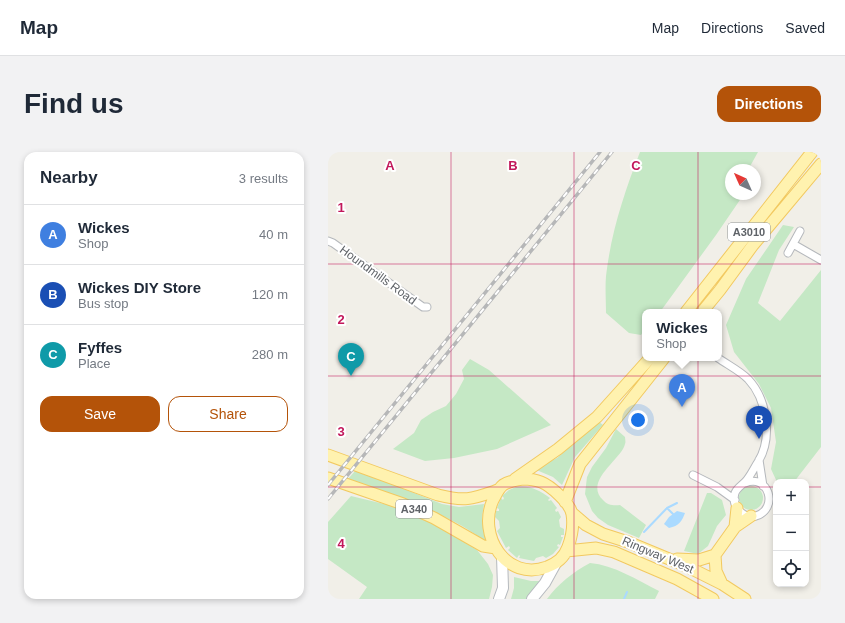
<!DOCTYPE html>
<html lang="en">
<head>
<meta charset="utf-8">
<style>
  :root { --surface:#fff; --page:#f2f2f3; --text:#1f2937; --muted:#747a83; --line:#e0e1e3; --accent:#b45309 }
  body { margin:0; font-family:Arial,sans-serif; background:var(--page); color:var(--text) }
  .controls { position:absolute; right:12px; bottom:12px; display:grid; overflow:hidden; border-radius:8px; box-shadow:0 2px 6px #0003 }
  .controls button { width:36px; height:36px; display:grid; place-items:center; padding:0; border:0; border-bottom:1px solid var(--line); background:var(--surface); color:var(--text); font:20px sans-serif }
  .compass { position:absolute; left:397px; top:12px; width:36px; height:36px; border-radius:50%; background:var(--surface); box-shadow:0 2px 6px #0003; rotate:315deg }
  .you { position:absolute; left:310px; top:268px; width:14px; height:14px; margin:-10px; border:3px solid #fff; border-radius:50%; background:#1a73e8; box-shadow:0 0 0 6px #1a73e833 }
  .badge { display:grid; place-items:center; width:26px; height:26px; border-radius:50%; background:var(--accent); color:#fff; font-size:13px; font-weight:700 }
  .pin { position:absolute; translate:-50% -33px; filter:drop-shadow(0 1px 2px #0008) }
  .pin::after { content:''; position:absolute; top:21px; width:14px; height:12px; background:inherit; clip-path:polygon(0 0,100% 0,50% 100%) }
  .popup { position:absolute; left:314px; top:157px; width:80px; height:52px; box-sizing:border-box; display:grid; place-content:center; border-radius:8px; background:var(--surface); filter:drop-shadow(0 1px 3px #0005); font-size:13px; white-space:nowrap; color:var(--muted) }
  .popup b { font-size:15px; color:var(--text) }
  .popup::after { content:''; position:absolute; left:50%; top:100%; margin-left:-8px; border:8px solid transparent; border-top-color:var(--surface) }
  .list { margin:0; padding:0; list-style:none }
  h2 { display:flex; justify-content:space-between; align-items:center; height:52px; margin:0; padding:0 16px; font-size:17px }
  h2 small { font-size:13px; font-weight:400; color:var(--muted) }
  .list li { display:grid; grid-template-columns:26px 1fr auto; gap:12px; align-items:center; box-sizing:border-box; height:60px; padding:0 16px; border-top:1px solid var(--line) }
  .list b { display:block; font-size:15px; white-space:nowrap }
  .list p { margin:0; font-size:13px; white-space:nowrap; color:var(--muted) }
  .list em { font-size:13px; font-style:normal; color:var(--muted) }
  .actions { display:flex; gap:8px; padding:12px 16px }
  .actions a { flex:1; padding:9px 0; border:1px solid var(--accent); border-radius:12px; text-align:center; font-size:14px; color:var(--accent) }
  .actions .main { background:var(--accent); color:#fff }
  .icon { flex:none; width:22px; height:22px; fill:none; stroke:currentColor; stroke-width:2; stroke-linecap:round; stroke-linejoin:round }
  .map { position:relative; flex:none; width:493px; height:447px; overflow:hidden; border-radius:12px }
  header { display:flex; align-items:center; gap:24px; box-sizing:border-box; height:56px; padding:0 20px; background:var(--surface); border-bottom:1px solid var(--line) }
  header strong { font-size:19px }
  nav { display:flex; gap:22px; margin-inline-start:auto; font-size:14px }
  .intro { display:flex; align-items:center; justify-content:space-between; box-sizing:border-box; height:96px; padding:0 24px }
  h1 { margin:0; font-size:28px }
  .button { padding:10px 18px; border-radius:12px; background:var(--accent); color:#fff; font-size:14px; font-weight:700 }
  main { display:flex; gap:24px; padding:0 24px }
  aside { flex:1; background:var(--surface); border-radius:12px; box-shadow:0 2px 6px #0003 }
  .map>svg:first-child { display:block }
  .green { fill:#c5e8c5 }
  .water { fill:#aadaff }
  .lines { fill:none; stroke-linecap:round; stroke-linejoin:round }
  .stream { stroke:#aadaff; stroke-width:2 }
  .minor-casing { stroke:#b5b8bc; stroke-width:9 }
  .secondary-casing { stroke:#b6babf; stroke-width:12 }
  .primary-casing { stroke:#f2c960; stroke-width:13 }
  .minor { stroke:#fff; stroke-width:7 }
  .secondary { stroke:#fff; stroke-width:10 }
  .primary { stroke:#fff2af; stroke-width:11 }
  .rail-casing { stroke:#b6b7b8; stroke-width:3.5 }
  .rail { stroke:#fff; stroke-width:2; stroke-dasharray:6; stroke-linecap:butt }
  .grid { fill:none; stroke:#c2185b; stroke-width:1; stroke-opacity:0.55 }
  .labels { text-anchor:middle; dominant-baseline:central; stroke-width:4; stroke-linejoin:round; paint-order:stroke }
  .shield { fill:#fff; stroke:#8f9295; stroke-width:1 }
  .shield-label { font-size:11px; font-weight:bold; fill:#5f6368 }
  .street-label { font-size:12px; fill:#5f6368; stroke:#fff }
  .grid-label { font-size:13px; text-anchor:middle; font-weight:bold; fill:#c2185b; stroke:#fff; stroke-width:4; stroke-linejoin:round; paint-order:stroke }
</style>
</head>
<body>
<header>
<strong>Map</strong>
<nav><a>Map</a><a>Directions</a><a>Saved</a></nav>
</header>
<div class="intro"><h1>Find us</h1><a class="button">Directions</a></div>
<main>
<aside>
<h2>Nearby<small>3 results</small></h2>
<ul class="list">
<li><span class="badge" style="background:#3f7fe0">A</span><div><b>Wickes</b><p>Shop</p></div><em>40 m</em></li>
<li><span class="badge" style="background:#1a4fb4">B</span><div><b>Wickes DIY Store</b><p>Bus stop</p></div><em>120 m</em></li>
<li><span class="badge" style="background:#0f9aa8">C</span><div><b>Fyffes</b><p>Place</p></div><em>280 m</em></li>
</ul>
<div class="actions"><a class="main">Save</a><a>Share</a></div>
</aside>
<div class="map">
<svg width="493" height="447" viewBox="0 0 493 447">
  <rect width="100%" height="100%" fill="#f1efe8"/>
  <path class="green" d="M 312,0 L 430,0 L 420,18 L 403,18 L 403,42 L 416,42 L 388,83 L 332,160 L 317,160 L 317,177 L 313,183 L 301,181 L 278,161 C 278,149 277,136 278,124 C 283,81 296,41 312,0 Z
    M 455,73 L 466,75 L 451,98 L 430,151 L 452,169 L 493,118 L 493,295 L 466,330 L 449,330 L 443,317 L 448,290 L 443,256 L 431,232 L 406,200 L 398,173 L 418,127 Z
    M 142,207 L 161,218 L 223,273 L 169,297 L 126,306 L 97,309 L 65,297 L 86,281 L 93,268 L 105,260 L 118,254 L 128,242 L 136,227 L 134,218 Z
    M 270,269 L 275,273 L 247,305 L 234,333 L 225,325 L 206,317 L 229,306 Z
    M 288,277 L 297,285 C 297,287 298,290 297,292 C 294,307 255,329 275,348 C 279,353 286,354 292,353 L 318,373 L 311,386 L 280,373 L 270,366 L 264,359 L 257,342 L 259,325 L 264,315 L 278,296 Z
    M 28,318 L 114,352 L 131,355 L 156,352 L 154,366 L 158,390 C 120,360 64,344 19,328 Z
    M411 346a12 12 0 1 1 24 0a12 12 0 1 1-24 0Z
    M 188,335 C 201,333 211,338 222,346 L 220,348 L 221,349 L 223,348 L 229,356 L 227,358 L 228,360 L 230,359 L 233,365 L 231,368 L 232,375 L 236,377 L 236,383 L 233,383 L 233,385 L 235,385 L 232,393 L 230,392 L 229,394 L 231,395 L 225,402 L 218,406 L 215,404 L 208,406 L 206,409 L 191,406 L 192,404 L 191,403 L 189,406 L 180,398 L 182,396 L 181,394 L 178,396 L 169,379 L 172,376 L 171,369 L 167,365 L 168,359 L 171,359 L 171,357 L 169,356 L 173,346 L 175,348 L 176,346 L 174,344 L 181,338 Z
    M 379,341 L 383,341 L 394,348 L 398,363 L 389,374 L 380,394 L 370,402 L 356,399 Z
    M 23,344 L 77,357 L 102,369 L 149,398 L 160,412 L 165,423 L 164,435 L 161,447 L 31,447 L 39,435 L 0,407 L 0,370 Z
    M 262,411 C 286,413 309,428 331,439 L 327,447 L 219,447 C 230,432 245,420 262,411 Z
    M 186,425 L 203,429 L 213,429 L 200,447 L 183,447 L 186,436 Z"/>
  <path class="water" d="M 349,359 L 357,361 C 354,369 351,374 341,376 L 336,372 L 341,365 Z"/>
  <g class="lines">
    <path class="stream" d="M 339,356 L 345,362
      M 316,380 L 339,356 L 349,351
      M 296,447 L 299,440"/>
    <g class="minor-casing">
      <path id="minor" d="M 0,89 L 5,91 L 95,155 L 99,155
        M 465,92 L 493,108
        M 460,101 L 472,79
        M 390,206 C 400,213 412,219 420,227 C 439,247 445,286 430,310 C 426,316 422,325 417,330 C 413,334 409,336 407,341 C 403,354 415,367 428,364 C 451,357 441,321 417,331
        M 431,308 L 435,334
        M 365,323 L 389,335 L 407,348"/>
    </g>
    <g class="secondary-casing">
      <path id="secondary" d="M 171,447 L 175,436 L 174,404
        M 204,447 L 217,431 L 228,411"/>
    </g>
    <g class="primary-casing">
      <path id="primary" d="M 358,160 L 484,0
        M 374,160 L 392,138 L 425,93 L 493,12
        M 0,303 L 110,343 C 138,350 144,347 170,338
        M 0,326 L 75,352 L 106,366 L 155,394 L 168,396
        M 187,327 L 230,297 L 269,265 L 322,206
        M 195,327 C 201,327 208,328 213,330 C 223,334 242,351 244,362 C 246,374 244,384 240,395 C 236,406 229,411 219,415 C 178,430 149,383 165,348 C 168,343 170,337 175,333 C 181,329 188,328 195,327 Z
        M 237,350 L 252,312 L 336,206
        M 244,361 L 258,373 L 275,382 L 300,390 L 358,414 L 394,432 L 417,447
        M 407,375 L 409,356
        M 238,399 L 268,396 L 286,400 L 349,427 L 385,447
        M 349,407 L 371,408 L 387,403
        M 394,432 L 388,419 L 387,403 L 407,375 L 423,364"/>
    </g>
    <use href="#minor" class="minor"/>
    <use href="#secondary" class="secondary"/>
    <use href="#primary" class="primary"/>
    <g class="rail-casing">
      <path id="rail" d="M 0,333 L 272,0
        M 0,347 L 284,0"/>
    </g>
    <use href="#rail" class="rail"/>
  </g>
  <path class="grid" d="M 123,0 L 123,447M 246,0 L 246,447M 370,0 L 370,447M 0,112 L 493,112M 0,224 L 493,224M 0,335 L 448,335M 478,335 L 493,335"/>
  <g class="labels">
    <g class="shield">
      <rect x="400" y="71" width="42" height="18" rx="3"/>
      <rect x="68" y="348" width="36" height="18" rx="3"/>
    </g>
    <g class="shield-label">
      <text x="421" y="80">A3010</text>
      <text x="86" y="357">A340</text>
    </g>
    <g class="street-label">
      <text transform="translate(50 123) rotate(36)">Houndmills Road</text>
      <text transform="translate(330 403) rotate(23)">Ringway West</text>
    </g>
  </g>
  <g class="grid-label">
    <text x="62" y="18">A</text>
    <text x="185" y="18">B</text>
    <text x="308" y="18">C</text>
    <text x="13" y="60">1</text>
    <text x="13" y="172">2</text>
    <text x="13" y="284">3</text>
    <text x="13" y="396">4</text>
  </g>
</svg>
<div class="controls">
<button>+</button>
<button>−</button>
<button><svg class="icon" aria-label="locate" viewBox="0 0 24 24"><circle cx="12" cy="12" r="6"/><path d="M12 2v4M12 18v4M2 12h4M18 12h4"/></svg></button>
</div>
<svg class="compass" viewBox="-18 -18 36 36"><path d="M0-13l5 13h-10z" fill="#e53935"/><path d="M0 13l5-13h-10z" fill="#747a83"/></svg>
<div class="you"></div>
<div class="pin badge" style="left:354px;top:255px;background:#3f7fe0">A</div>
<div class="popup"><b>Wickes</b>Shop</div>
<div class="pin badge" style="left:431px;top:287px;background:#1a4fb4">B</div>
<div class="pin badge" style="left:23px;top:224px;background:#0f9aa8">C</div>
</div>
</main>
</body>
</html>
